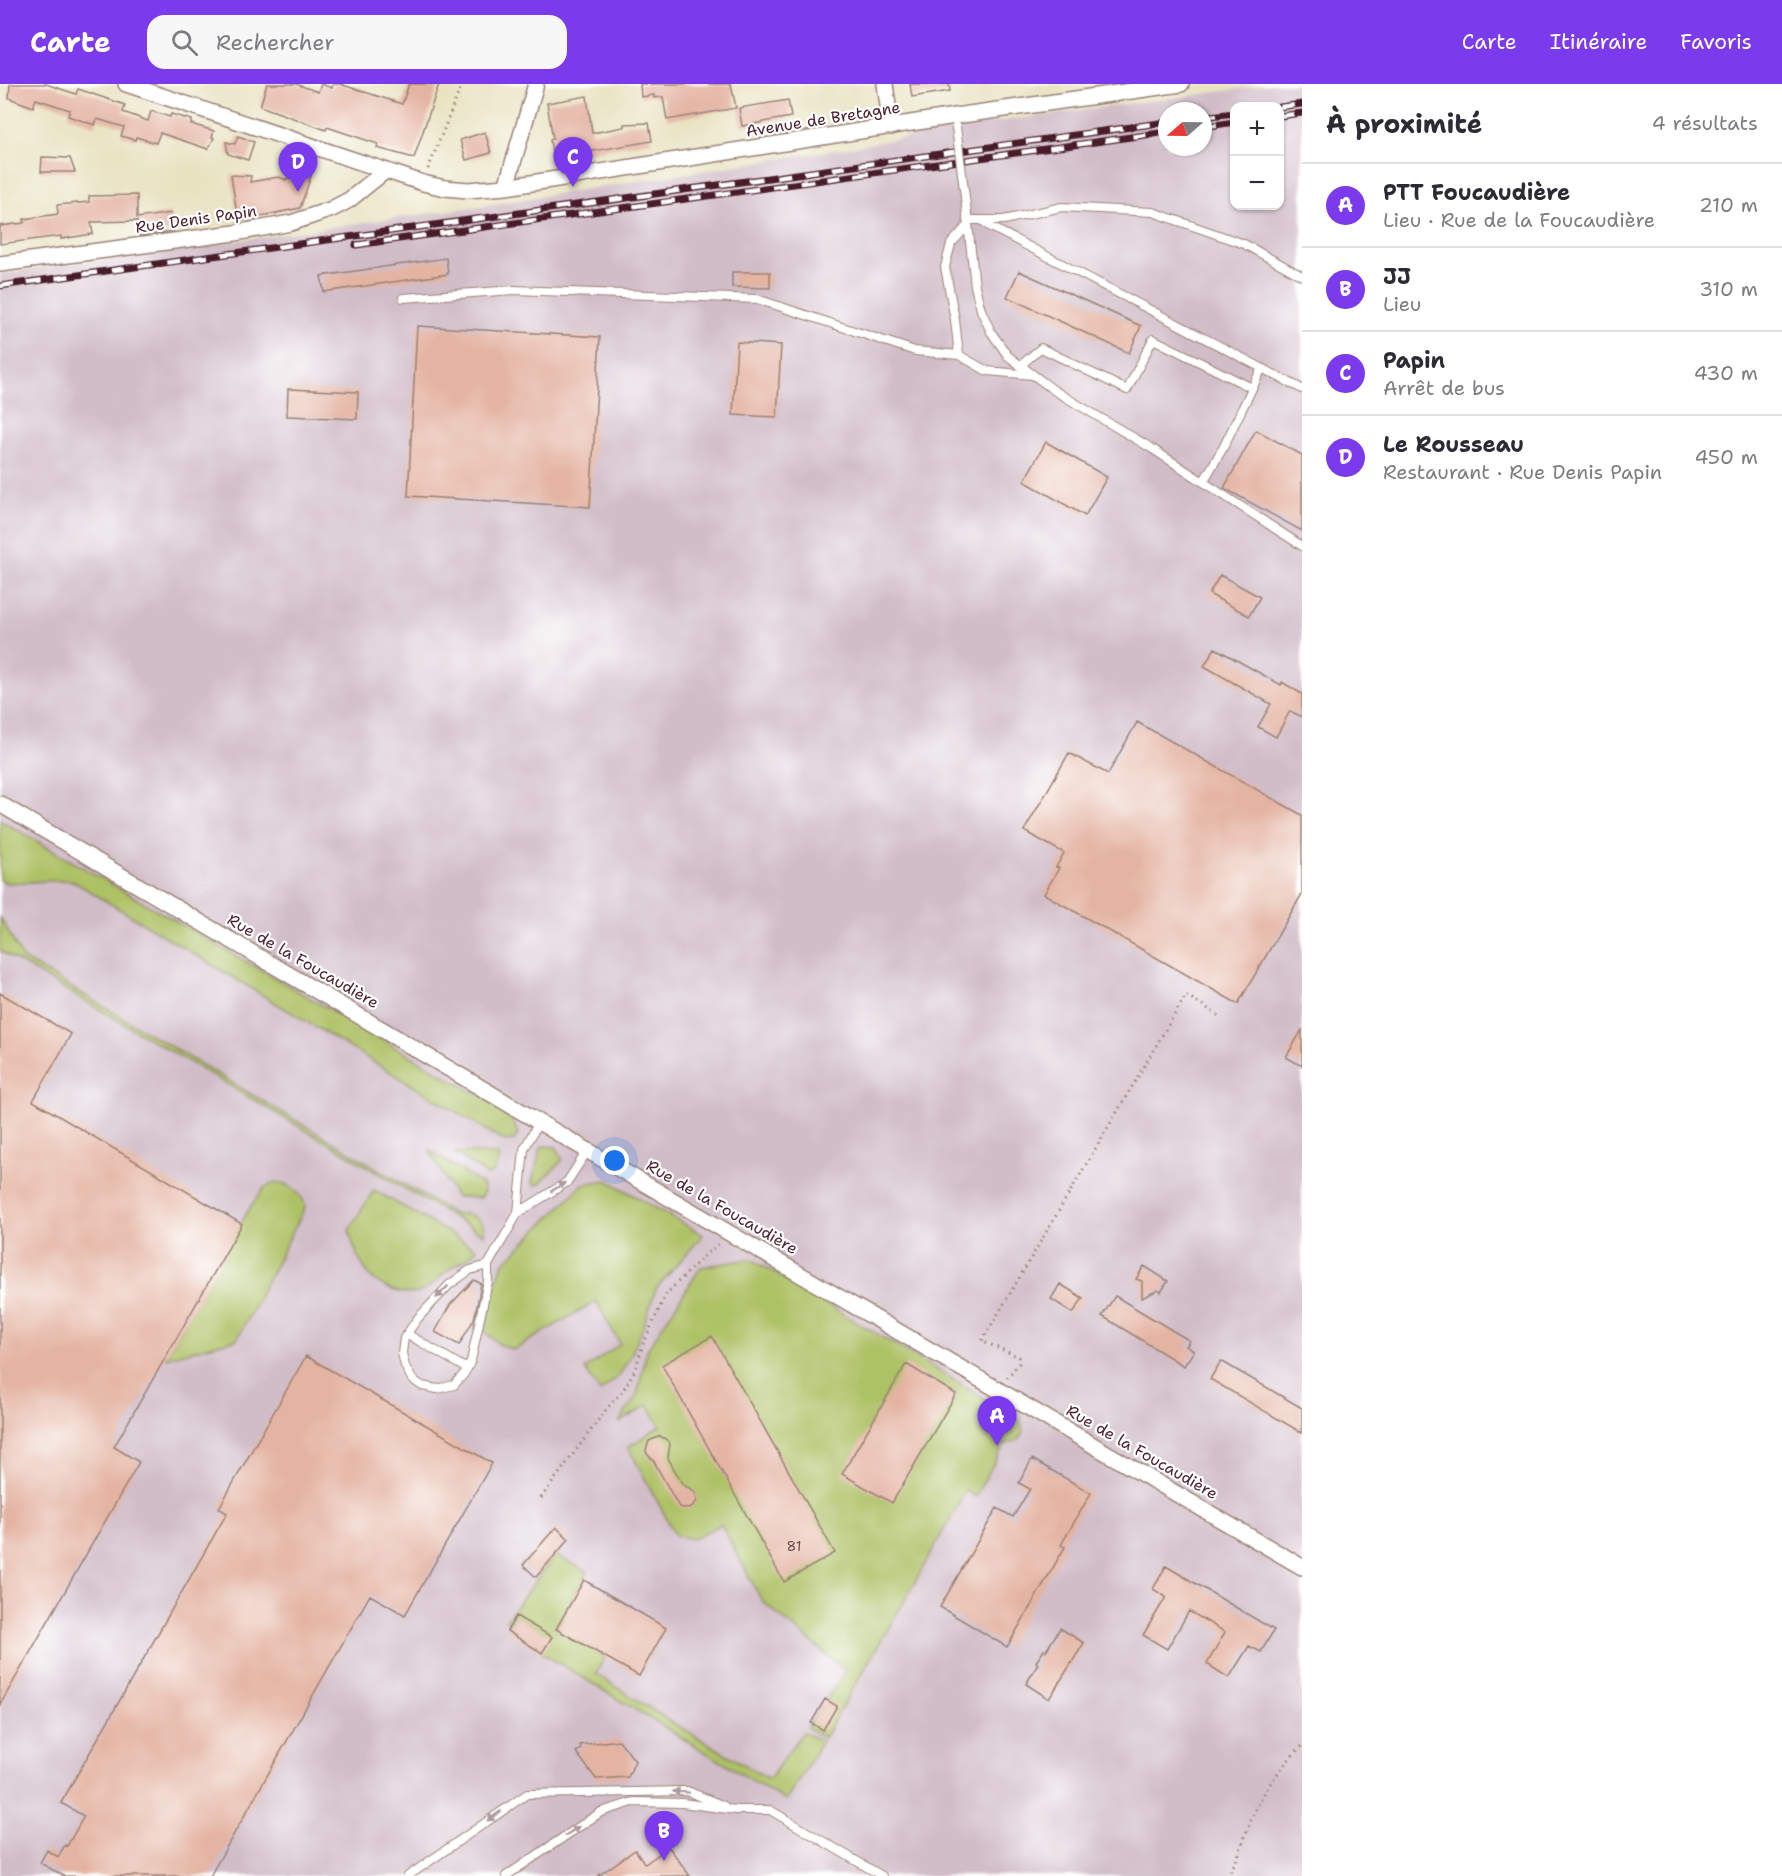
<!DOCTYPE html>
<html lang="fr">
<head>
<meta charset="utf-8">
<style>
  :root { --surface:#fff; --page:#f7f7f7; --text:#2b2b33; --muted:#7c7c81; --line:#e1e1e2; --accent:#7c3aed }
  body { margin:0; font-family:"Shantell Sans",sans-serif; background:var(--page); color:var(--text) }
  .controls { position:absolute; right:18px; top:18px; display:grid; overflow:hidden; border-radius:12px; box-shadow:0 2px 4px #0004 }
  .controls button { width:54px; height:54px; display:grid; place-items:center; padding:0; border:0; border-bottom:2px solid var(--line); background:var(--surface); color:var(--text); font:30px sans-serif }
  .compass { position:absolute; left:1158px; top:18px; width:54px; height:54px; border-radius:50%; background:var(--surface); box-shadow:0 2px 4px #0004; rotate:250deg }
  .you { position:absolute; left:615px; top:1077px; width:21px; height:21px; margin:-15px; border:4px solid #fff; border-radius:50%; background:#1a73e8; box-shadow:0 0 0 9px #1a73e833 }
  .badge { display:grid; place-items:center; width:39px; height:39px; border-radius:50%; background:var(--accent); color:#fff; font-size:20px; font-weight:700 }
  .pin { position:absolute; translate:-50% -50px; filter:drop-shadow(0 2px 3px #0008) }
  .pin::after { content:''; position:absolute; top:32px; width:21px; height:18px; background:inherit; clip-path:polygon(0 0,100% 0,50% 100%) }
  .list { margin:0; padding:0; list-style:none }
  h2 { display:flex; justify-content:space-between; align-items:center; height:78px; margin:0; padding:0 24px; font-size:26px }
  h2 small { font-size:20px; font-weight:400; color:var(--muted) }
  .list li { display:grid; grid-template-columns:39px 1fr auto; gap:18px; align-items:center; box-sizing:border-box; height:84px; padding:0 24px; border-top:2px solid var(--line) }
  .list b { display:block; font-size:22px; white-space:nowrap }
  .list p { margin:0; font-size:20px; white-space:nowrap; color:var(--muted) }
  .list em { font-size:20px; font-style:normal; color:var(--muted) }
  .icon { flex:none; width:33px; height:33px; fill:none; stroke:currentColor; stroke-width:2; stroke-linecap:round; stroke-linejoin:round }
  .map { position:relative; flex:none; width:1302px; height:1792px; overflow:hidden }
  header { display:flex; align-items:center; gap:36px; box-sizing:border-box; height:84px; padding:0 30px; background:var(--accent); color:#fff }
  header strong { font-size:28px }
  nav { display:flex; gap:33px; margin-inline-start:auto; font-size:21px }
  .search { width:420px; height:54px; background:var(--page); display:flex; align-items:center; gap:15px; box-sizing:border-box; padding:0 21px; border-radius:18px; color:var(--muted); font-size:22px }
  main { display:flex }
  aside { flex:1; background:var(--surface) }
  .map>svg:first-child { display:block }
  .industrial { fill:#d1bdc8; fill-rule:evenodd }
  .green { fill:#adc165; stroke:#7c7048; stroke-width:1.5 }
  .building { fill:#e4b4a2 }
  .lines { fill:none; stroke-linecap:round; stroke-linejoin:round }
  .lane-casing { stroke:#9a8176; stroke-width:10 }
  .street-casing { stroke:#9a8176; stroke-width:18 }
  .path { stroke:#9a8176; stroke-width:3; stroke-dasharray:1.5 4.5; stroke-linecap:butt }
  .lane { stroke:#fff; stroke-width:8 }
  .street { stroke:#fff; stroke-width:15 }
  .rail-casing { stroke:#4a1f2b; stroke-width:7 }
  .rail { stroke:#fff; stroke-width:4.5; stroke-dasharray:14; stroke-linecap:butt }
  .lane-bridge-casing { stroke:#9a8176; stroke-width:10; stroke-linecap:butt }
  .lane-bridge { stroke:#fff; stroke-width:8 }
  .oneway { fill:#ae9aa0 }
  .labels { text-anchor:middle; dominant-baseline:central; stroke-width:4.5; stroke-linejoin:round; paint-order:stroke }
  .number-label { font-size:14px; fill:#704449 }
  .street-label { font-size:16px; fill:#4a1f2b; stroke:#fff }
</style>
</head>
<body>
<header>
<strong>Carte</strong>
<div class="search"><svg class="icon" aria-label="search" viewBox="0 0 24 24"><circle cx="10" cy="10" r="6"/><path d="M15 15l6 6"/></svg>Rechercher</div>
<nav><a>Carte</a><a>Itinéraire</a><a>Favoris</a></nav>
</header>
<main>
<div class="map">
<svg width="1302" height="1792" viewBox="0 0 1302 1792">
  <rect width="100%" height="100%" fill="#fff"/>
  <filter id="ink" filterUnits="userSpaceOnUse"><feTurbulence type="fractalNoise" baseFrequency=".0167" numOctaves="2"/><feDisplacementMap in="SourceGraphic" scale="12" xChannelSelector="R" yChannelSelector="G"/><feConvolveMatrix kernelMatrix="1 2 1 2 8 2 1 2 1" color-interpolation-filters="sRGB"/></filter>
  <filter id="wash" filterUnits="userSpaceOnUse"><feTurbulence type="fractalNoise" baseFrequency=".008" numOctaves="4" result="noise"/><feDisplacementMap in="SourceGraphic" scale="24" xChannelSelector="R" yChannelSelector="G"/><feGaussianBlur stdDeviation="1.35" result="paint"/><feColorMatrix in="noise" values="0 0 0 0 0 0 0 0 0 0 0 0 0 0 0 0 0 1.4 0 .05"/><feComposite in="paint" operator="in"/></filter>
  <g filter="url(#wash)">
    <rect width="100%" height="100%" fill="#e9e3c2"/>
    <path class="industrial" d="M 1276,0 L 1302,0 L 1302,1792 L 0,1792 L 0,190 L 461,125 L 859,62 L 971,41 ZM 1234,22 L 1280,22 L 1280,122 L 1234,122 ZM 1167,27 L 1203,27 L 1203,63 L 1167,63 Z"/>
    <path class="green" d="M 0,736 L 498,1022 L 514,1040 L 518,1050 L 514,1056 L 505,1057 L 71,796 L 7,799 L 0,796 Z
      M 0,833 L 23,875 L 456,1131 C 469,1127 487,1136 484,1151 L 0,867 Z
      M 544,1062 L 556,1063 L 562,1073 L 562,1077 L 538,1101 L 534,1101 L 532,1098 L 541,1063 Z
      M 429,1066 L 482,1100 L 484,1108 L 480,1114 L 456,1113 Z
      M 454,1068 L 497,1070 C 501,1077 497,1083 493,1089 L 487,1091 Z
      M 607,1096 L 703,1151 L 656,1205 L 642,1246 L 631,1271 L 619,1292 L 600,1308 L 585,1285 L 620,1260 L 596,1217 L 514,1266 L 499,1260 L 485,1248 L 495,1201 L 503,1180 L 583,1100 Z
      M 276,1098 C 292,1101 299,1107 306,1122 L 237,1255 L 165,1274 L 251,1122 L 265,1103 Z
      M 374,1106 L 477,1165 C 470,1175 461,1177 451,1184 C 441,1191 433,1203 422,1207 C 413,1211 408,1210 399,1208 C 367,1200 357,1176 349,1146 Z
      M 751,1175 L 1008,1328 L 1021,1338 L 1023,1348 L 1018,1356 L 1004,1361 L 975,1413 L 966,1406 L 909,1509 L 824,1654 L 807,1643 L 846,1587 L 762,1517 L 721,1440 L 693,1455 L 676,1452 L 628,1363 L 660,1342 L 648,1321 L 619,1339 L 637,1311 L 647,1266 L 701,1183 Z
      M 555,1471 L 588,1488 L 556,1544 L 605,1573 L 596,1590 L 668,1636 L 769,1695 L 803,1648 L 822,1657 L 786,1717 L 542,1569 L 544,1549 L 516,1532 L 512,1539 L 506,1536 Z"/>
    <g id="blocks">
      <path class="building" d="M 10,0 L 46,0 L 76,10 L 78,5 L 125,21 L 123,28 L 148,37 L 151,27 L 170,33 L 171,30 L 192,36 L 191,40 L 214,47 L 212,53 L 214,54 L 208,65 L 160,49 L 156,59 L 136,53 L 135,56 L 121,52 L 124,43 L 97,35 L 95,41 L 68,32 L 70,26 L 36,15 L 33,23 L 9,14 Z
        M 267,0 L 296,0 L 318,8 L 321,0 L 332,4 L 333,0 L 340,0 L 402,20 L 409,0 L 439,0 L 414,74 L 377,64 L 378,60 L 327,43 L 326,46 L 260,22 Z
        M 640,0 L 731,0 L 736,24 L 667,36 L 663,13 L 654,14 L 654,11 L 641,13 Z
        M 910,0 L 949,0 L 950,7 L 912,13 Z
        M 587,12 L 592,49 L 624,43 L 624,40 L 649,39 L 652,57 L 553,74 L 550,56 L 553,55 L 547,19 Z
        M 788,16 L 791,33 L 742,42 L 739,24 Z
        M 485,48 L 491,69 L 466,76 L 460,56 Z
        M 238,52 L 254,58 L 248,76 L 228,70 L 226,58 L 235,60 Z
        M 42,73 L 70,74 L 75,88 L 41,88 Z
        M 297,87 L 311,92 L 300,124 L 238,137 L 231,91 L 251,92 L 250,98 L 279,93 L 286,96 L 287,94 L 295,94 Z
        M 137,111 L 137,134 L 171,129 L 174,147 L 139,152 L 137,137 L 91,138 L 93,150 L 61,155 L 61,152 L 0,160 L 0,142 L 24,139 L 24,135 L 58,130 L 57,121 L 89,118 L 89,112 Z
        M 446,174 L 448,190 L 324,208 L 321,192 Z
        M 1019,187 L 1141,242 L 1129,269 L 1007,213 Z
        M 732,188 L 770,188 L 770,204 L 732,203 Z
        M 417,242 L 600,253 L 590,423 L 408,412 Z
        M 737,258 L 781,261 L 777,333 L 733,331 Z
        M 288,305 L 358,308 L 357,335 L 287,332 Z
        M 1256,346 L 1302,371 L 1302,447 L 1224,404 Z
        M 1046,358 L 1107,393 L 1085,432 L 1024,397 Z
        M 1220,491 L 1260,513 L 1249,532 L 1209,510 Z
        M 1215,564 L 1281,601 L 1282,598 L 1302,610 L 1302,633 L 1290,627 L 1276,653 L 1258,643 L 1271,620 L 1204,582 Z
        M 1137,638 L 1302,731 L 1302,810 L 1238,920 L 1044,810 L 1059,784 L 1056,783 L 1064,769 L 1024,747 L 1069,669 L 1108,690 Z
        M 0,909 L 71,950 L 33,1017 L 242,1140 L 114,1363 L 139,1378 L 0,1621 Z
        M 1302,946 L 1302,982 L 1286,973 Z
        M 1144,1182 L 1168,1197 L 1161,1208 L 1158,1206 L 1142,1214 L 1142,1197 L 1136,1195 Z
        M 474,1196 L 481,1200 L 476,1227 L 474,1235 L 459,1261 L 435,1248 L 450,1221 Z
        M 1060,1200 L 1083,1214 L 1073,1229 L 1051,1215 Z
        M 1115,1212 L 1190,1257 L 1186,1262 L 1194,1267 L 1184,1282 L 1102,1232 Z
        M 712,1252 L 835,1469 L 784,1498 L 662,1281 Z
        M 306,1272 L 492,1379 L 405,1531 L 370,1511 L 210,1792 L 64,1792 L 40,1779 L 47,1766 L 58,1773 L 65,1761 L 67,1762 L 84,1732 L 61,1719 L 227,1429 L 219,1424 Z
        M 1221,1277 L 1302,1324 L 1302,1349 L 1210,1295 Z
        M 906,1280 L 956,1310 L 892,1419 L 842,1390 Z
        M 660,1352 L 667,1356 L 670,1360 L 668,1374 L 683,1401 L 693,1406 L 696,1410 L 697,1417 L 690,1425 L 679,1423 L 653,1376 L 647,1370 L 646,1366 L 649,1357 Z
        M 1032,1375 L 1091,1409 L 1061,1461 L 1065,1463 L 1007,1563 L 940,1523 L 997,1424 L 1013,1433 L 1030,1405 L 1019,1399 Z
        M 556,1443 L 569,1455 L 536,1493 L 523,1481 Z
        M 1166,1482 L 1274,1546 L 1261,1568 L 1249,1562 L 1229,1594 L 1207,1580 L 1225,1548 L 1189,1527 L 1167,1565 L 1143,1551 L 1166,1513 L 1153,1505 Z
        M 584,1496 L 666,1544 L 639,1592 L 556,1545 Z
        M 516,1532 L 552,1553 L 542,1569 L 507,1547 Z
        M 1060,1544 L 1084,1559 L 1049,1615 L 1026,1600 L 1038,1580 L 1036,1578 L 1044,1566 L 1046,1567 Z
        M 825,1615 L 837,1622 L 823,1646 L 811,1639 Z
        M 619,1656 L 635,1677 L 628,1693 L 596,1695 L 576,1668 L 581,1665 L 580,1661 Z
        M 669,1763 L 690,1792 L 598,1792 L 635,1766 L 645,1780 Z"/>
    </g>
  </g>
  <g filter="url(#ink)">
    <use href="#blocks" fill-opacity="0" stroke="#9a8176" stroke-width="1.5"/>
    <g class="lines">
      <g class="lane-casing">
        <path id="lane" d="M 965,113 L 975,202 L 981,226 L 991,248 L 1008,272 L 1055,307 L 1151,364 L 1302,462
          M 967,136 L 1004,136 L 1062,123 L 1153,128 L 1244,160 L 1302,192
          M 983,137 L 991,143 L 1302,305
          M 403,214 L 514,206 L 757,215 L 915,267 L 959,271 L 987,287 L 1033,291
          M 959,271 L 955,236 L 945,183 L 951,160 L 968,141
          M 1020,282 L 1041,264 L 1127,306 L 1153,255 L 1252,304
          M 1203,398 L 1223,364 L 1262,284
          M 518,1129 L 567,1098 L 588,1066
          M 488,1181 L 470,1186 L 449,1201 L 418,1234 L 404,1254 L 402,1269 L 405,1282 L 412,1295 L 422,1302 L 437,1305 L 454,1301 L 464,1290 L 471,1277 L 488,1197 L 488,1181 L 518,1129 L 524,1065 L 539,1038
          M 407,1250 L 467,1285
          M 408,1792 L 527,1710 L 687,1707 L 724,1722
          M 506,1792 L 601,1728 L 633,1718 L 682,1719 L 736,1726 L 770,1726 L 882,1792"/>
      </g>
      <g class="street-casing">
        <path id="street" d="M 126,0 L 423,99 L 445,104 L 468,106 L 506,103 L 955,32 L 1181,0
          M 885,0 L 891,43
          M 506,103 L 536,0
          M 0,180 L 235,149 L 291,139 L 332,125 L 349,116 L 384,88
          M 0,720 L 561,1051 L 1302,1483"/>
      </g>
      <path class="path" d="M 428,85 L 462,0
        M 1007,1294 L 1019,1279 L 1019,1273 L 982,1257 L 1186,911 L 1221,933
        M 541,1414 L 608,1323 L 622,1308 L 635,1286 L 643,1260 L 666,1210 L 706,1170 L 720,1159
        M 1227,1792 C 1242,1771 1245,1745 1257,1723 C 1268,1700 1284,1679 1302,1662"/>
      <use href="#lane" class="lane"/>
      <use href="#street" class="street"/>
      <g class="rail-casing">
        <path id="rail" d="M 1280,23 L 1302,20
          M 1280,32 L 1302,29
          M 1203,33 L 1234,29
          M 1203,43 L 1234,38
          M 356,161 L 1167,48
          M 0,202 L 1167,38"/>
      </g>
      <use href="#rail" class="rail"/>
      <g class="lane-bridge-casing">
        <path id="lane-bridge" d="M 956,43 L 965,113"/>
      </g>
      <use href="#lane-bridge" class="lane-bridge"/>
    </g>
    <defs><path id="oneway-solid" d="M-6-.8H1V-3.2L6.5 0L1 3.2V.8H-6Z" transform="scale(1.5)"/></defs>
    <g class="oneway">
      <use href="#oneway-solid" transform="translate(558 1103) rotate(-32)"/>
      <use href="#oneway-solid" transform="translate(442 1208) rotate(135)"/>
      <use href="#oneway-solid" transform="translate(681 1708) rotate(-176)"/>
      <use href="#oneway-solid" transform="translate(494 1732) rotate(145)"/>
      <use href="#oneway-solid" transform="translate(572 1747) rotate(-33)"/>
    </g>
  </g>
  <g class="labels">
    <g class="number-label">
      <text x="794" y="1462">81</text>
    </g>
    <g class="street-label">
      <text transform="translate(823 35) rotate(-9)">Avenue de Bretagne</text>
      <text transform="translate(196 135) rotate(-8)">Rue Denis Papin</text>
      <text transform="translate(303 877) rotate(30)">Rue de la Foucaudière</text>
      <text transform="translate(722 1123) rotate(30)">Rue de la Foucaudière</text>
      <text transform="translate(1142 1368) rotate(30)">Rue de la Foucaudière</text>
    </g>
  </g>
</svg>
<div class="controls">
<button>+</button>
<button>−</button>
</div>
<svg class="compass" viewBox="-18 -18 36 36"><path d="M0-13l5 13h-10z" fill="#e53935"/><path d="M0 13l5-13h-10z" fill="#7c7c81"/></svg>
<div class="you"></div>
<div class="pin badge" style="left:997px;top:1362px">A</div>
<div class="pin badge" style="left:664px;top:1777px">B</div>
<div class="pin badge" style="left:573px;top:103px">C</div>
<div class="pin badge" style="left:298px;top:108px">D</div>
</div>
<aside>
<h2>À proximité<small>4 résultats</small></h2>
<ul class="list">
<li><span class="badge">A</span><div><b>PTT Foucaudière</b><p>Lieu · Rue de la Foucaudière</p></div><em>210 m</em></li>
<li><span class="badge">B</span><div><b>JJ</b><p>Lieu</p></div><em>310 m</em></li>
<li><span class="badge">C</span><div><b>Papin</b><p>Arrêt de bus</p></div><em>430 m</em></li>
<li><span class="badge">D</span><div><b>Le Rousseau</b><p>Restaurant · Rue Denis Papin</p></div><em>450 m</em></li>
</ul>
</aside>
</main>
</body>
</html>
